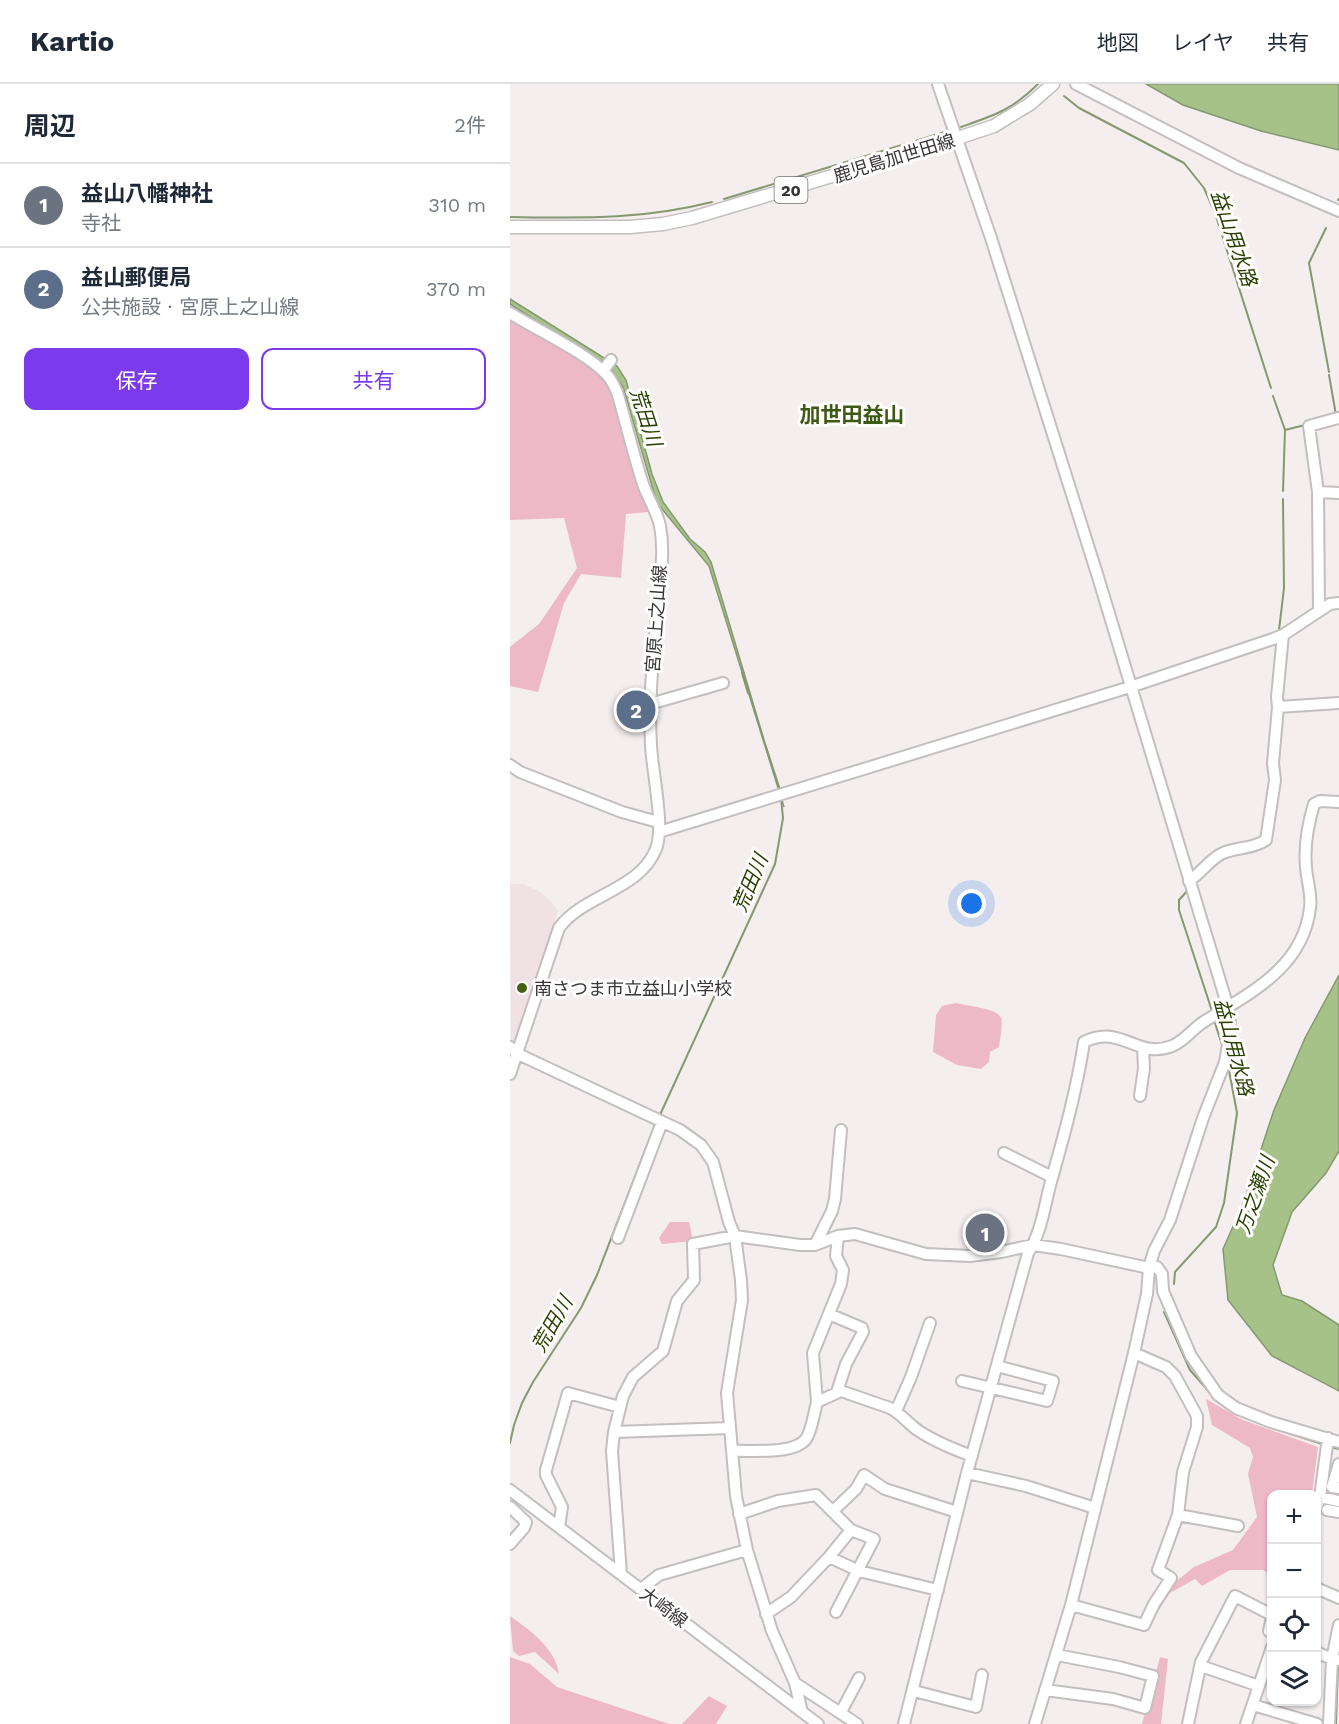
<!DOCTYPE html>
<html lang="ja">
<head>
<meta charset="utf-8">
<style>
  :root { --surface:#fff; --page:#f2f2f3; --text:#1f2937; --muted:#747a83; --line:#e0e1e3; --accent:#7c3aed }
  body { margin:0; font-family:"Work Sans","Noto Sans JP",sans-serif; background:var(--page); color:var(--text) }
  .controls { position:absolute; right:18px; bottom:18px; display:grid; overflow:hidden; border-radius:12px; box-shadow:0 2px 4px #0004 }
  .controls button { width:54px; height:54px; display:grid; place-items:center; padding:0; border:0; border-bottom:2px solid var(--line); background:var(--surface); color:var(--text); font:30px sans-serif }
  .you { position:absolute; left:462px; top:820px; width:21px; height:21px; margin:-15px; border:4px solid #fff; border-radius:50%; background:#1a73e8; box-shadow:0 0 0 9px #1a73e833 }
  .badge { display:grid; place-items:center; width:39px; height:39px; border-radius:50%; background:var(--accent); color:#fff; font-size:20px; font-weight:700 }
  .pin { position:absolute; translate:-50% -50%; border:3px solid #fff; box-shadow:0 2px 6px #0006 }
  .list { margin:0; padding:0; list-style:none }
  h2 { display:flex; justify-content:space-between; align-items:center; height:78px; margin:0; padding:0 24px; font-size:26px }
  h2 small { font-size:20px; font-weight:400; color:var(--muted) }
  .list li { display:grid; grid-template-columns:39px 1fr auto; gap:18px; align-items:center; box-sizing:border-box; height:84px; padding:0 24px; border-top:2px solid var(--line) }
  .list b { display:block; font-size:22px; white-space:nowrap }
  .list p { margin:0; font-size:20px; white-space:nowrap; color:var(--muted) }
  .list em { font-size:20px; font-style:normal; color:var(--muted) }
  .actions { display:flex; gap:12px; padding:18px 24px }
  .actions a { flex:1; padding:14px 0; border:2px solid var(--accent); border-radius:12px; text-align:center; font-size:21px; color:var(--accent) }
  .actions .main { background:var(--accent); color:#fff }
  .icon { flex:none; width:33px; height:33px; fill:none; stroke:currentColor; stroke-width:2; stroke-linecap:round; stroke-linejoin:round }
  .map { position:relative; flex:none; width:829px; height:1640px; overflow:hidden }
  header { display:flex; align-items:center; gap:36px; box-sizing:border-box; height:84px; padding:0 30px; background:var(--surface); border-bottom:2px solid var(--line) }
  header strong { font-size:28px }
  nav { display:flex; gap:33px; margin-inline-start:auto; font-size:21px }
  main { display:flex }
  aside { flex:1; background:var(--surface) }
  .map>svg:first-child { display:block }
  .built { fill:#f0e1e5 }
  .green { fill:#eeb9c6 }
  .water { fill:#a6c289; stroke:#859870; stroke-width:1.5 }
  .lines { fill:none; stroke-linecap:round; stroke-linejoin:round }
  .stream { stroke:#859870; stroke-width:2 }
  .minor-casing { stroke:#c3bebf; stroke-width:14 }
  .major-casing { stroke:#c3bebf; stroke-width:15 }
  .minor { stroke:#fff; stroke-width:10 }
  .major { stroke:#fff; stroke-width:12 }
  .poi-dot { fill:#426116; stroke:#fefcfc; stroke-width:2 }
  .labels { text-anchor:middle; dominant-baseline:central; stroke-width:6; stroke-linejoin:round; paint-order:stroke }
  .shield { fill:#fefcfc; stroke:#737171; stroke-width:1.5 }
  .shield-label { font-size:16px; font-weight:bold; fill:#373535 }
  .street-label { font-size:18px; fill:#373535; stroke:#fefcfc }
  .poi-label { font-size:18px; fill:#373535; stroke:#fefcfc; text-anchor:start }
  .water-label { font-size:20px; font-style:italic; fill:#284100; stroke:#fefcfc }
  .quarter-label { font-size:21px; font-weight:bold; fill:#3d5a15; stroke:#fefcfc }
</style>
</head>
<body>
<header>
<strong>Kartio</strong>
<nav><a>地図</a><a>レイヤ</a><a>共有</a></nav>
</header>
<main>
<aside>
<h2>周辺<small>2件</small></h2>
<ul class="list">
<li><span class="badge" style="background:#6b7280">1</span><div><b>益山八幡神社</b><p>寺社</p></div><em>310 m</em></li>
<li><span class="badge" style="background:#5c6f8a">2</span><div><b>益山郵便局</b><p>公共施設 · 宮原上之山線</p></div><em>370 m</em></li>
</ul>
<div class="actions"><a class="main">保存</a><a>共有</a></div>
</aside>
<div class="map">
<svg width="829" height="1640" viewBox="0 0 829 1640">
  <rect width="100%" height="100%" fill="#f4eeef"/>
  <path class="built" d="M 0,800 L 13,800 L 32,809 L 43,820 L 48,827 L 8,954 L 1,959 Z"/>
  <path class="green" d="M 0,235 L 91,288 L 96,295 L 123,384 L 139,428 L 116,430 L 111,494 L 71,490 L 54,519 L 28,608 L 0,602 L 0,563 L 29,540 L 67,484 L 54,434 L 0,436 Z
    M 446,919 C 456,922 488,924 491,934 C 493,942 490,955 489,963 L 480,968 L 479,978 L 471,985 L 447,981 L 423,968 L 426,931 L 432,922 Z
    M 160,1138 L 179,1138 L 183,1157 L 152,1160 L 149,1154 Z
    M 696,1315 L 733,1336 L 808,1363 L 802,1410 L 762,1410 L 761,1491 L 753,1486 L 720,1486 L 692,1502 L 685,1495 L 660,1509 L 645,1532 L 641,1531 L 654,1507 L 684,1483 L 723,1466 L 747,1433 L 738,1390 L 743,1373 L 740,1364 L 702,1341 Z
    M 0,1532 C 21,1547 45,1564 49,1590 L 25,1568 L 9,1572 L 3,1567 Z
    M 0,1573 L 20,1580 L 47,1603 L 159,1640 L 0,1640 Z
    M 650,1573 L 658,1575 L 651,1640 L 632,1640 Z
    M 199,1612 L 217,1622 L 206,1640 L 172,1640 Z"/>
  <path class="water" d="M 636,0 L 829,0 L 829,66 L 751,47 L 673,21 Z
    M 0,215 L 107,282 L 116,296 L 142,390 L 153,418 L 180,455 L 195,468 L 201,478 L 274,723 L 199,482 L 147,419 L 113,303 L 101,285 L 0,220 Z
    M 829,891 L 829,1067 L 816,1089 L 782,1128 L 763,1181 L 772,1211 L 792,1217 L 829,1241 L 829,1307 L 762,1272 L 718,1216 L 713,1165 L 733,1120 L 764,1026 L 795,954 Z"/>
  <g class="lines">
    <path class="stream" d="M 554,12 L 569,24 L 674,79 L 694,104 L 705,129 L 761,304
      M 451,43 C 485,31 502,26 528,0
      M 214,115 L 438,47
      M 828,116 L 829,115
      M 0,133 C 72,134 131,136 202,118
      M 816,144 L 799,179 L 819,288
      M 819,291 L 826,331
      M 763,312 L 775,346 L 773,407
      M 775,346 L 795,341
      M 769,546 L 774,504 L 773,415
      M 232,589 L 238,609
      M 256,663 L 270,706
      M 695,790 L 709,778
      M 678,806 L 669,816 L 669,826 L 702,927
      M 704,936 L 713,964
      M 149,1033 L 265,780 L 273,734 L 271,714
      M 664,1200 L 665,1188 L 706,1143 L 714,1119 L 727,1029 L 718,981
      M 654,1228 L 680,1286 L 701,1310
      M 707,1316 L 717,1324
      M 730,1331 L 758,1342
      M 763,1344 L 815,1361
      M 0,1359 L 4,1341 L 12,1319 L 23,1298 L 71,1224 L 87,1191 L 146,1038
      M 820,1363 L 829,1365
      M 826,1640 L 828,1580"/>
    <g class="minor-casing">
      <path id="minor" d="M 428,0 L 481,154 L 588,493 L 720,930 L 719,955 L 715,978 L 693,1034 L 660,1136 L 644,1167 L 639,1184 L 637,1210 L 624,1269 L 561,1521 L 525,1640
        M 566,0 L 729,84 L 829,127
        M 0,229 C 27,246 77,269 97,291 C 102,296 104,302 107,308 C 116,338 123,370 133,400 C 138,415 147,427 150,442 C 155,468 150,494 148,520 C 144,567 138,614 141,661 C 142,687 155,742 146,765 C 129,807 74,810 49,844 L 0,990
        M 93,287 L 101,276
        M 808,408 L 829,409
        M 809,526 L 808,408 L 799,342 L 828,334
        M 140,620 L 213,599
        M 768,623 L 767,613 L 773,551
        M 0,681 L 10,688 L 112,728 L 148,738
        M 149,748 L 620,603 L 763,555 L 773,551 L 820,520 L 829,519
        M 679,797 C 691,789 701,774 713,769 C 727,763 743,765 756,756 L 765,696 L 763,679 L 768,623 L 829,619
        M 0,963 L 8,970 L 170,1046 L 191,1061 L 203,1078 L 219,1138 L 225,1152 L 231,1196 L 232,1216 L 217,1309 L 226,1412 L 237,1466 L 262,1547 L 285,1599 L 292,1628
        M 630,1012 L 634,984 L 633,964
        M 494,1069 L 542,1093
        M 108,1154 L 152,1038
        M 305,1161 L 322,1127 L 325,1115 L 331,1046
        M 319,1230 L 352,1244 L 353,1248 L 336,1280 L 327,1308
        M 452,1297 L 537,1317 L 543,1297 L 487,1282
        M 307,1318 L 303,1269 L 331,1200 L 333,1186 L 326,1172 L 328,1152
        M 386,1327 L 401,1293 L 420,1239
        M 104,1348 L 220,1344
        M 222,1367 C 240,1366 284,1371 296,1355 C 302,1346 304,1329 307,1318 L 331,1307 L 380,1324 C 390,1329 397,1338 406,1345 C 423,1357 443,1365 462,1372
        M 829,1380 L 822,1403 L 829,1404
        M 457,1389 L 516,1402 L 585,1424
        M 0,1406 L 308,1640
        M 810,1413 L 829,1417
        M 0,1423 L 16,1438 L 14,1444 L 0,1460
        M 806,1426 L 810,1413 L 818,1354
        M 817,1426 L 829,1428
        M 323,1427 L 346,1405 L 354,1391 L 375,1405 L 447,1428
        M 229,1430 L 268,1417 L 306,1411 L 341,1446 L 319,1473 L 281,1513 L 256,1530
        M 668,1431 L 728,1442
        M 49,1443 L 52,1423 L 36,1391 L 36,1386 L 58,1309 L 110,1323
        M 319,1473 L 349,1487 L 428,1506
        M 111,1490 L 102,1367 L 104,1348 L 113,1312 L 123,1293 L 153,1267 L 167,1217 L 184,1196 L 183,1160 L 225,1152 L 290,1161 L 305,1161 L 328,1152 L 345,1150 L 416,1170 L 460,1172 L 491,1168 L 523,1161 L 551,1165 L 639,1184 L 647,1183 L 652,1190 L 653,1207 L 681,1272 L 708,1311 L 726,1324 L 761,1338 L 829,1358
        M 806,1504 L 829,1514
        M 131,1505 L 149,1491 L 237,1466
        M 561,1521 L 634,1541 L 644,1520 L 661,1494 L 648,1486 L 668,1431 L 673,1388 L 687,1343 L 687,1332 L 665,1292 L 656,1283 L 624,1269
        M 326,1528 L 364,1455 L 341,1446
        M 762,1533 L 759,1547 L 762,1548
        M 806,1568 L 822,1575 L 828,1576
        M 691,1582 L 749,1602
        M 285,1599 L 347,1640
        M 535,1606 L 603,1615 L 635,1624 L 643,1592 L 609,1583 L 547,1571
        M 404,1607 L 466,1623 L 472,1591
        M 743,1621 L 807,1640
        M 331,1628 L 349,1594
        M 394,1640 L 457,1389 L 518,1169 C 532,1148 535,1118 542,1094 C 555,1048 567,1004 574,958 C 611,939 627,976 662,962 C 675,957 683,944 695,937 C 740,909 793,884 800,824 C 802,810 797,798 796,783 C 794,762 798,740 804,720 L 810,717 L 829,718
        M 678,1640 L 691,1578 L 725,1512 L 762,1531
        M 736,1640 L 762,1563
        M 819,1640 L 822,1575 L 829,1541"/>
    </g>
    <g class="major-casing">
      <path id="major" d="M 0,143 L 120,143 L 153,140 L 182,134 L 445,55 L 484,42 L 520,20 L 543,0"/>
    </g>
    <use href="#minor" class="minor"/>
    <use href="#major" class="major"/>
  </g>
  <circle class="poi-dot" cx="12" cy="904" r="6"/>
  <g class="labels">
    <rect class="shield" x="264.5" y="93" width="33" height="26" rx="4.5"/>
    <g class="shield-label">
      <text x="281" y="106">20</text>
    </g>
    <g class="street-label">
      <text transform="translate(384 74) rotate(-17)">鹿児島加世田線</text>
      <text transform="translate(146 535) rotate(-86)">宮原上之山線</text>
      <text transform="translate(154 1523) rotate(37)">大崎線</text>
    </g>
    <g class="poi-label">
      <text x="24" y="904">南さつま市立益山小学校</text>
    </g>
    <g class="water-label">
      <text transform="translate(724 154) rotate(71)">益山用水路</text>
      <text transform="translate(136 333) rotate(72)">荒田川</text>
      <text transform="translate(240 799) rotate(-67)">荒田川</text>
      <text transform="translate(724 963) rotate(75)">益山用水路</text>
      <text transform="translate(745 1111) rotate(-71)">万之瀬川</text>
      <text transform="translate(42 1240) rotate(-60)">荒田川</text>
    </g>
    <g class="quarter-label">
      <text x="342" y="330">加世田益山</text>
    </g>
  </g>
</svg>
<div class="controls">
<button>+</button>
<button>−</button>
<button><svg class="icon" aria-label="locate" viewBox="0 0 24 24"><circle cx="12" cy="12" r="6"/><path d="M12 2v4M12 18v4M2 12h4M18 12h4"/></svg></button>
<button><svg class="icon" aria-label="layers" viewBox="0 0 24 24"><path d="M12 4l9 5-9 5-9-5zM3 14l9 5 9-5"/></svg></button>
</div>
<div class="you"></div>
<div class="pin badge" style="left:475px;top:1149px;background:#6b7280">1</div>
<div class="pin badge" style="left:126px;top:626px;background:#5c6f8a">2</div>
</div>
</main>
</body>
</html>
